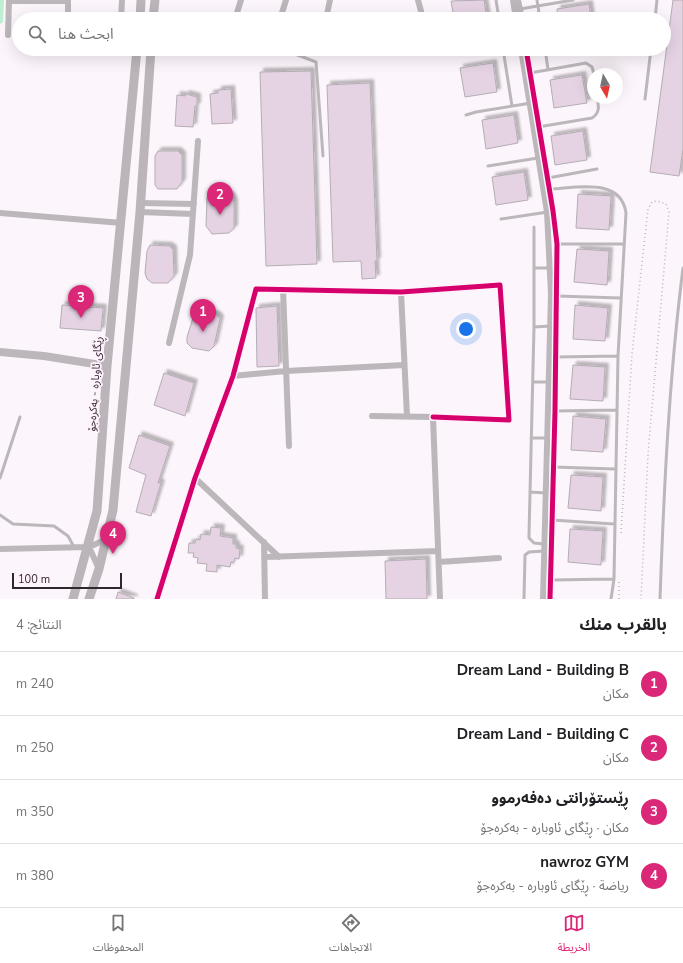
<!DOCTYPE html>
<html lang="ar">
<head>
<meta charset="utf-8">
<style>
  :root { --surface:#fff; --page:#f2f2f2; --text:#202124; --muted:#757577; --line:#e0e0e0; --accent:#db2777 }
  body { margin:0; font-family:"Nunito Sans","Noto Sans Arabic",sans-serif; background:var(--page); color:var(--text); direction:rtl }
  .compass { position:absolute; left:587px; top:68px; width:36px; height:36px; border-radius:50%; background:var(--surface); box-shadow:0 4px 16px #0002; rotate:171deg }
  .scale { position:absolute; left:12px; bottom:10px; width:110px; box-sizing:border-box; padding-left:4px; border:2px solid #30282f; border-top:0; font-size:11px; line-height:14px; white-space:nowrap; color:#30282f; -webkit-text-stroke:3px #fff2fd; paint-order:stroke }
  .you { position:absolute; left:466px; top:329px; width:14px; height:14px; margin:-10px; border:3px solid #fff; border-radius:50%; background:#1a73e8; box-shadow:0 0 0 6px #1a73e833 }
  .badge { display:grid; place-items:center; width:26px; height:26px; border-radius:50%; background:var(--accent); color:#fff; font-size:13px; font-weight:700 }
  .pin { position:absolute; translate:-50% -33px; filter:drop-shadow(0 1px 2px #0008) }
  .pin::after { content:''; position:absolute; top:21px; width:14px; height:12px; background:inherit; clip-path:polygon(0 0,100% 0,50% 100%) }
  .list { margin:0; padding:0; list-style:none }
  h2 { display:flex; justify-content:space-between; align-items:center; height:52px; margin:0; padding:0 16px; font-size:17px }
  h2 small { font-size:13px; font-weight:400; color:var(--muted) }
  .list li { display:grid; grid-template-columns:26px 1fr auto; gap:12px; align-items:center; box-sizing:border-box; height:64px; padding:0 16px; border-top:1px solid var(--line) }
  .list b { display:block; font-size:15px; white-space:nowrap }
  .list p { margin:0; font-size:13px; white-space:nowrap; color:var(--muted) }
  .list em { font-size:13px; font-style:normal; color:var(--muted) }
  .icon { flex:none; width:22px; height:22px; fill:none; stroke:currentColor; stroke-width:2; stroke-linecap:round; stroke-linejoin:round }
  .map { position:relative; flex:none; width:683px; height:599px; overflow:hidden; direction:ltr }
  .search { position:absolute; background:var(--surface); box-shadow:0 4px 16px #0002; left:12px; right:12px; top:12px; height:44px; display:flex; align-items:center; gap:10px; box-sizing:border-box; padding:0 14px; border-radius:22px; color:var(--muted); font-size:15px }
  .sheet { height:308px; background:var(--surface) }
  nav { display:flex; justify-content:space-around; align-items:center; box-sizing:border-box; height:56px; border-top:1px solid var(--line); background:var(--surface); font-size:11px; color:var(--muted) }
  nav a { display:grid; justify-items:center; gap:2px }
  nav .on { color:var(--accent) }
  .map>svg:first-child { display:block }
  .green { fill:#beefd0 }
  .building { fill:#e5d3e3; stroke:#b4adb3; filter:url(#shadow) }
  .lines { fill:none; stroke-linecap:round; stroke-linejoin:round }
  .path { stroke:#b9b4b8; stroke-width:1.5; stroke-dasharray:1 3; stroke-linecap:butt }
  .service { stroke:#bbb7ba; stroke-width:3 }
  .minor { stroke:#bbb7ba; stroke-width:6 }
  .tertiary { stroke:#bbb7ba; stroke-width:8 }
  .secondary { stroke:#bbb5ba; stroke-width:9 }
  .cycleway-casing { stroke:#fff2fd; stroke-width:8 }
  .cycleway { stroke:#d6006c; stroke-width:5 }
  .labels { text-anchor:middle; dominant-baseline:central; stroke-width:3.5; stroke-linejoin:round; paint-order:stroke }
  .street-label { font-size:11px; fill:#30282f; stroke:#fff2fd }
</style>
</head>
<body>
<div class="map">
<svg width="683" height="599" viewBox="0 0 683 599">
  <defs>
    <filter id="shadow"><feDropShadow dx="3.5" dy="-3.5" stdDeviation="1" flood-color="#0004"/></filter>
  </defs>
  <rect width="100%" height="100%" fill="#fcf5fb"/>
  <path class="green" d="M 0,0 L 4,0 L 3,22 L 0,24 Z"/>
  <path class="building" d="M 484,0 L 487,19 L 454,19 L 451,1 Z
    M 673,0 L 683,0 L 683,149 L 679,176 L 650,172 Z
    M 589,4 L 591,19 L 558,19 L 557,9 Z
    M 493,63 L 497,92 L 465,97 L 460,68 Z
    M 311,71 L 317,264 L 266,266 L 260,72 Z
    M 582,75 L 587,103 L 554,108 L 550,80 Z
    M 370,83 L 377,261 L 375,261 L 376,278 L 362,279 L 361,261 L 333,262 L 327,85 Z
    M 231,89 L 233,123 L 212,124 L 210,94 L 218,93 L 218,90 Z
    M 186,94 L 197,97 L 197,106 L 195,106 L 193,127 L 175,126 L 177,95 L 185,96 Z
    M 514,115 L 518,143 L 486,149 L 482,120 Z
    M 583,131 L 587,160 L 555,165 L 551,136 Z
    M 158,151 L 178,151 L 182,155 L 182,182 L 177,189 L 158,189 L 155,185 L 155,156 Z
    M 524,172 L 528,200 L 496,205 L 492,177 Z
    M 578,194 L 611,196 L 609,230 L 576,228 Z
    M 228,195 L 231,196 L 234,202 L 234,228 L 229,233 L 212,234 L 206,226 L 207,198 L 210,196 Z
    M 150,245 L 169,246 L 173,249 L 174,276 L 168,283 L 152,283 L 147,279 L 145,273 L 147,251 Z
    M 577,249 L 609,251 L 607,285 L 574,282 Z
    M 62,305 L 103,308 L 101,331 L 60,328 Z
    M 575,305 L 608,308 L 605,341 L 573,339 Z
    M 277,306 L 279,366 L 257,367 L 256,308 Z
    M 198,311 L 217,315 L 220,319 L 214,346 L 209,351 L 192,348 L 187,343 L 187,337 L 194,315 Z
    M 573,365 L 605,367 L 603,401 L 570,399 Z
    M 164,373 L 194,383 L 185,416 L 154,405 Z
    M 573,416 L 606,419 L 603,452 L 571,450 Z
    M 139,435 L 170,446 L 158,483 L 161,483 L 151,516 L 136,512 L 146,475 L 129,468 Z
    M 571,475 L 603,477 L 601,511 L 568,508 Z
    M 211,527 L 221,528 L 220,536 L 233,538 L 233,544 L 236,544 L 236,548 L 240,549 L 239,559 L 235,558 L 234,562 L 231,562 L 230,567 L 217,565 L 217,572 L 206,571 L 207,564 L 197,563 L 198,558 L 193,557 L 194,553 L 188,553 L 189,543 L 195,543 L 196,539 L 200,540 L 201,534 L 210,535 Z
    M 570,529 L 603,531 L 601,565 L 568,562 Z
    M 426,559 L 427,599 L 386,599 L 385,561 Z
    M 118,592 L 134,598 L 134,599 L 116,599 Z"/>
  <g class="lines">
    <path class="path" d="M 621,533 L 632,354 L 648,209 L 652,202 L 657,201 L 666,204 L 669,212 L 648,454 L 641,599
      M 619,599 L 619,581"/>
    <path class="service" d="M 496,0 L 499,19
      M 537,0 L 540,19
      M 520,9 L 573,0
      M 655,19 L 657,0
      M 262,49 L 295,54 L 316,62 L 323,156
      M 503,49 L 512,106
      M 545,49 L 548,69
      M 457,50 L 466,49
      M 530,73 L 586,63 L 592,67 L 594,74
      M 645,99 L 651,49
      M 466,115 L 476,112 L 531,103
      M 538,127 L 592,118 C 600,113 599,106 597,98
      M 488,166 L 538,158
      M 548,178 L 597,169
      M 550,189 C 576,188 621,177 626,213 L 618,356 L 614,579 L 611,599
      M 501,219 L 548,212
      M 534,227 L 534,327 L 529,535 L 529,538 L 534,543 L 544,544
      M 557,244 L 624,244
      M 535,268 L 549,268
      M 557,296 L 620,298
      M 534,327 L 550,326
      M 556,357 L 618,356
      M 533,382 L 549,382
      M 555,411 L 616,410
      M 531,438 L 548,438
      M 553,467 L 615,469
      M 0,478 L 20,417
      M 530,492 L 546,493
      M 0,515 L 13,524 L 54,526 L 68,536 L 74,547
      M 552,520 L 614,524
      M 551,580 L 614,579
      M 524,599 L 525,555 L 529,552 L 544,551
      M 660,599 C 664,488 669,378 683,268"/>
    <path class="minor" d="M 68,0 L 68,19
      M 513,0 L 516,19
      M 518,0 L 522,19
      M 9,1 L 68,1
      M 121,19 L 122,0
      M 235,19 L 241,0
      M 280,19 L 286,0
      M 326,19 L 330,0
      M 360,19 L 422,15 L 418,0
      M 8,35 L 9,0
      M 521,49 L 547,212 L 551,294 L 543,599
      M 526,49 L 553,211 L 557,244 L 555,411 L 550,599
      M 141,203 L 194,204
      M 140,212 L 193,214
      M 0,213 L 122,223
      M 283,289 L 289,446
      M 401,292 L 407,416
      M 169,343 L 190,255 L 198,141
      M 233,376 L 286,371 L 404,365
      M 372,416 L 433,417 L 440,599
      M 195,478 L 279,557
      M 264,542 L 265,599
      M 89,547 L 99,569
      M 0,549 L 89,547 L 107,539
      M 265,557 L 438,551
      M 439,562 L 499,558
      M 157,599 L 195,478 L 233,376 L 256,289 L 401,292 L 500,285 L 509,420 L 433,417"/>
    <path class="tertiary" d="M 0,352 L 44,356 L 107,366"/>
    <path class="secondary" d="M 140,19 L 141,0
      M 153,19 L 155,0
      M 73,599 L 97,511 L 107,366 L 137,49
      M 89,599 L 99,569 L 113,510 L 140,212 L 151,49"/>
    <g class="cycleway-casing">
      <path id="cycleway" d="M 526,49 L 553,211 L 557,244 L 555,411 L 550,599
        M 157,599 L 195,478 L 233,376 L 256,289 L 401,292 L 500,285 L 509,420 L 433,417"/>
    </g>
    <use href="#cycleway" class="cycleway"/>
  </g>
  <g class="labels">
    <g class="street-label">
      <text transform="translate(95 384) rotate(-86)">ڕێگای ئاوبارە - بەکرەجۆ</text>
    </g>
  </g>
</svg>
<svg class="compass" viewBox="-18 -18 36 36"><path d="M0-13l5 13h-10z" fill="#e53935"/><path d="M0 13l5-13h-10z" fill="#757577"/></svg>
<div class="scale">100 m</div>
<div class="you"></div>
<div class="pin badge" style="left:203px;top:332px">1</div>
<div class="pin badge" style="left:220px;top:215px">2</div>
<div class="pin badge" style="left:81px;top:318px">3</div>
<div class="pin badge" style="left:113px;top:554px">4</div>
<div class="search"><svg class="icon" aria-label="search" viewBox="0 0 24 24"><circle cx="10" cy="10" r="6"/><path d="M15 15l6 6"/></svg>ابحث هنا</div>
</div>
<section class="sheet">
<h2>بالقرب منك<small>النتائج: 4</small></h2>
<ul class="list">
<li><span class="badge">1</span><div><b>Dream Land - Building B</b><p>مكان</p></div><em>240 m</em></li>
<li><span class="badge">2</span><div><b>Dream Land - Building C</b><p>مكان</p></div><em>250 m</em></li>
<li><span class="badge">3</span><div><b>ڕێستۆرانتی دەفەرموو</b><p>مكان · ڕێگای ئاوبارە - بەکرەجۆ</p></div><em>350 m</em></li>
<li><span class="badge">4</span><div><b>nawroz GYM</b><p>رياضة · ڕێگای ئاوبارە - بەکرەجۆ</p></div><em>380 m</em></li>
</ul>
</section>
<nav>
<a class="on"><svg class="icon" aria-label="map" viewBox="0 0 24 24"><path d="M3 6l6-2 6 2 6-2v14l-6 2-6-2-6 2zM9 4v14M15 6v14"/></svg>الخريطة</a>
<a><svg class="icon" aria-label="directions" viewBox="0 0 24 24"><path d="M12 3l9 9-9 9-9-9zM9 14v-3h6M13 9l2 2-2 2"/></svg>الاتجاهات</a>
<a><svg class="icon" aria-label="saved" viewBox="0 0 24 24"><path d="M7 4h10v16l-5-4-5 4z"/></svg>المحفوظات</a>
</nav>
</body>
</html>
